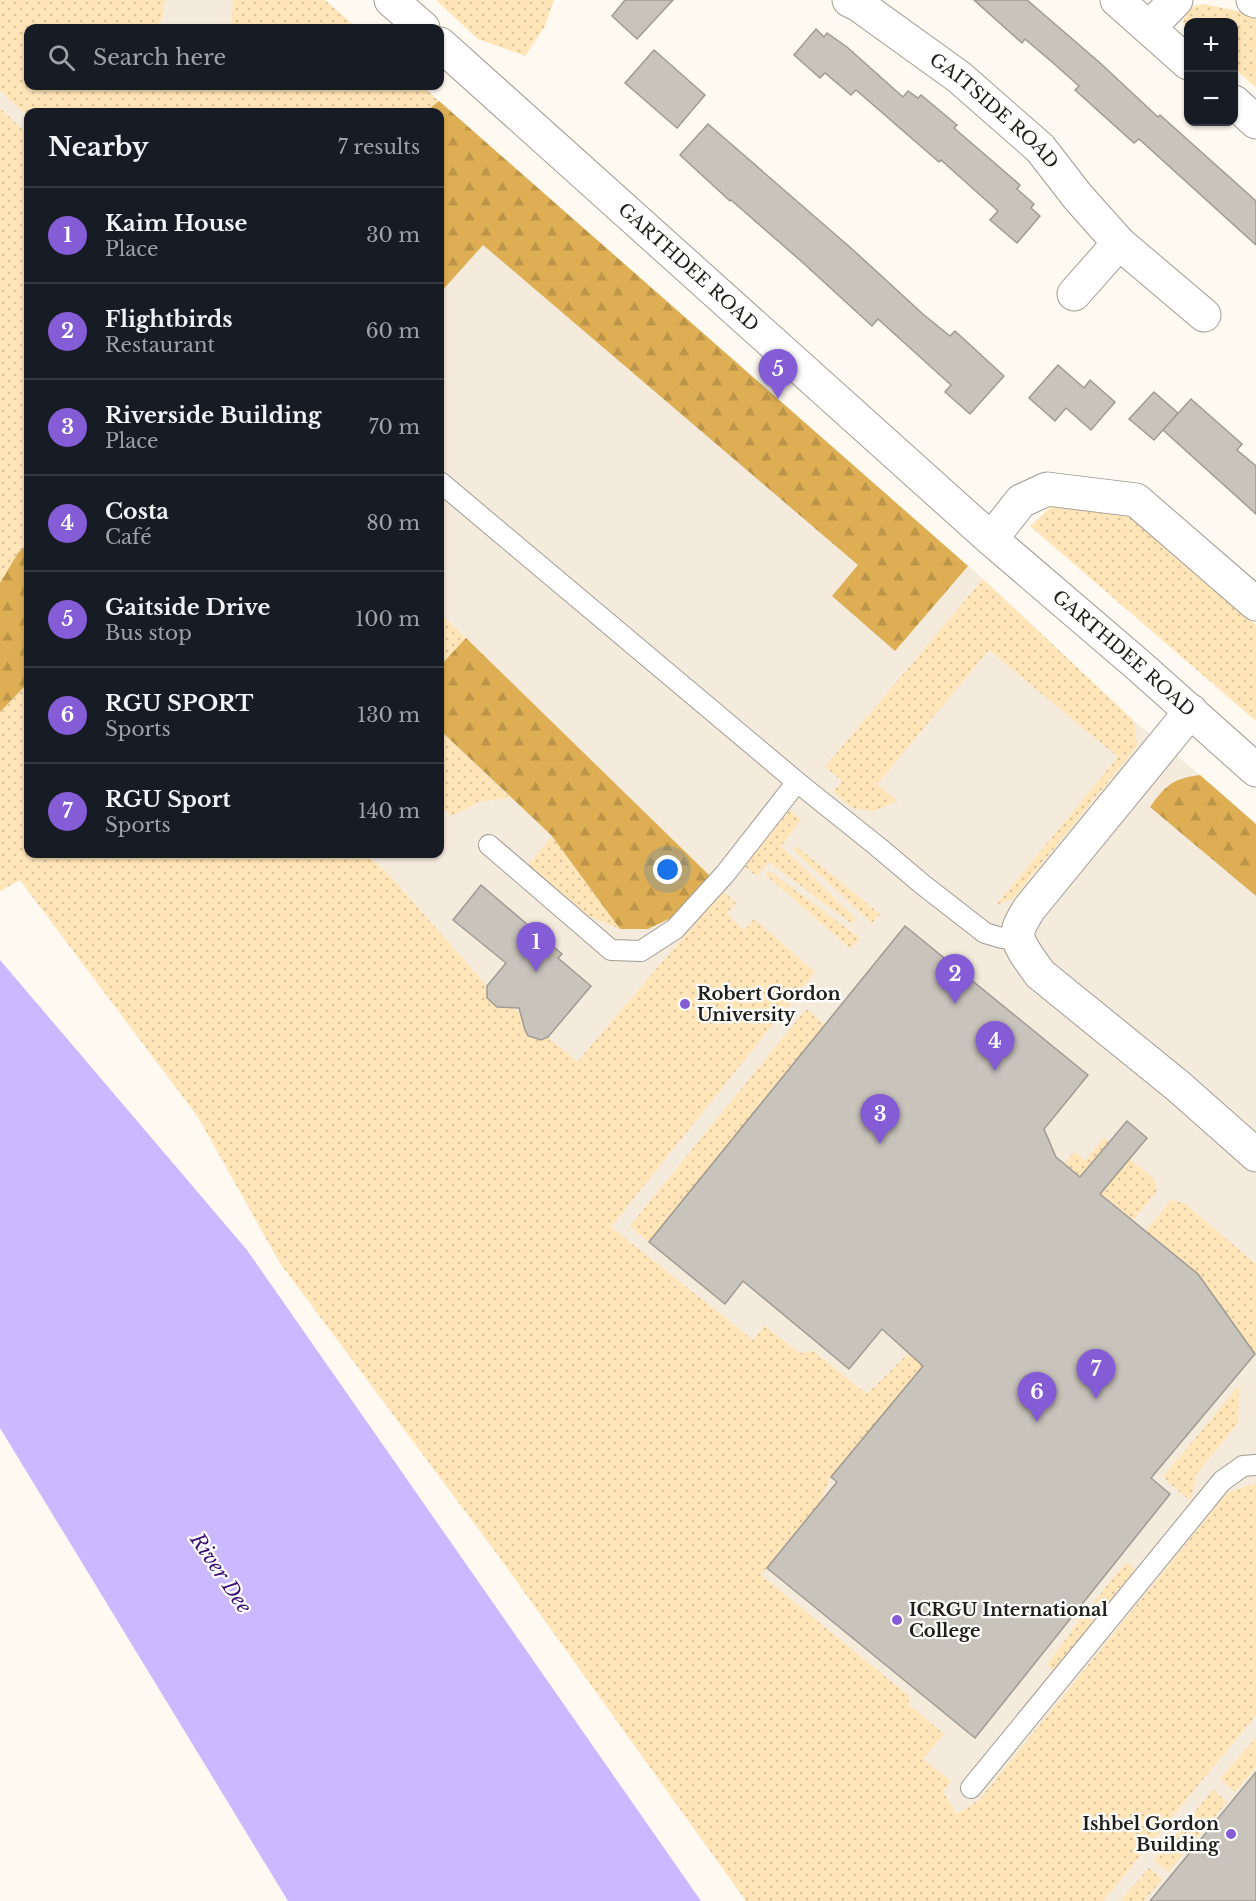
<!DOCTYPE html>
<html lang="en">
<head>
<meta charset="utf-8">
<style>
  :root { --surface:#171b24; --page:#20242c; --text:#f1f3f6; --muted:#9ea1a6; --line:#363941; --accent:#845cd6 }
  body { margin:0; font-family:"Libre Baskerville",serif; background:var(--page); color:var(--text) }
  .controls { position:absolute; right:18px; top:18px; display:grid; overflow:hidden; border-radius:12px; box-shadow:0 2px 4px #0004 }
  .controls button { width:54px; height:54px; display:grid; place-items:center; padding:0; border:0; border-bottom:2px solid var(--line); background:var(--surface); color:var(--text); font:30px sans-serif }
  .you { position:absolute; left:668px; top:870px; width:21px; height:21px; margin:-15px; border:4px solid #fff; border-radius:50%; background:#1a73e8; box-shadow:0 0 0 9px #1a73e833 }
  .badge { display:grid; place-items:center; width:39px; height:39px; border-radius:50%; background:var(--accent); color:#fff; font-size:20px; font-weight:700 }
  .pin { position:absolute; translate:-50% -50px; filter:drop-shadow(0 2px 3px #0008) }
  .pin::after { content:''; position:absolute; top:32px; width:21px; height:18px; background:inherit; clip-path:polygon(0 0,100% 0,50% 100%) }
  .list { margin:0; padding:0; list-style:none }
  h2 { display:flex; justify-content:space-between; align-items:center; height:78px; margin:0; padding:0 24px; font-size:26px }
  h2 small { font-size:20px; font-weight:400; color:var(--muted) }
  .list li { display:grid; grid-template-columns:39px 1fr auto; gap:18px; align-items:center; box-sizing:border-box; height:96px; padding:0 24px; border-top:2px solid var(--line) }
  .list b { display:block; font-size:22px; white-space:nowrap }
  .list p { margin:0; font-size:20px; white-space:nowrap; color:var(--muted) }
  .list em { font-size:20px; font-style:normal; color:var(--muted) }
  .icon { flex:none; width:33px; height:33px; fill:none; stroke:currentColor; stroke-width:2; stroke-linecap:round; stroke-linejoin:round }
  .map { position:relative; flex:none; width:1256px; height:1901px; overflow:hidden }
  .search { position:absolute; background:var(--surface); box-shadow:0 2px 4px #0004; left:24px; top:24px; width:420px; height:66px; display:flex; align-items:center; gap:15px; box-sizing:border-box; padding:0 21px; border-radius:12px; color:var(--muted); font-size:22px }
  .panel { position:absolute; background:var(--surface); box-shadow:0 2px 4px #0004; left:24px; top:108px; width:420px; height:750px; border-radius:12px }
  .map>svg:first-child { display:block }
  .built { fill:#f4ebdc; fill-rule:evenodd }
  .grass { fill:url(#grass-dots) }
  .forest { fill:url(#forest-firs) }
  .water { fill:#cab9fe }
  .building { fill:#c8c3bb; stroke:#9f9b93; stroke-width:1.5 }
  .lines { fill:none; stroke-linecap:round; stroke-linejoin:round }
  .service-casing { stroke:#a09b94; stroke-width:22 }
  .minor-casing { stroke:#a09b94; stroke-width:35 }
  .tertiary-casing { stroke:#a09b94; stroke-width:35 }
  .service { stroke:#fff; stroke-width:20 }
  .minor { stroke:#fff; stroke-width:33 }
  .tertiary { stroke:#fff; stroke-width:33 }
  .poi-dot { fill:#845cd6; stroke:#fff; stroke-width:2 }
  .labels { text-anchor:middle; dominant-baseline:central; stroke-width:4.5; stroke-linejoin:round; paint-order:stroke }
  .street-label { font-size:18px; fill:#1f1e1b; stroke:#fff }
  .poi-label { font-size:18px; font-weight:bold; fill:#1f1e1b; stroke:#fff; text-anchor:start }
  .water-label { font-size:20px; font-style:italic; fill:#3b1073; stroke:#fff }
</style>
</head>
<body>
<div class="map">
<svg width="1256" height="1901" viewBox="0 0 1256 1901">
  <defs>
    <pattern id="grass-dots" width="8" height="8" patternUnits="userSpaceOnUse" patternTransform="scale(1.5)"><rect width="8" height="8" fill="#ffe5b7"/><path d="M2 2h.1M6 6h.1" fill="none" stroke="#dac49d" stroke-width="1.8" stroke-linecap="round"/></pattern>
    <pattern id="forest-firs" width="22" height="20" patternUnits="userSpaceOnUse" patternTransform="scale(1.5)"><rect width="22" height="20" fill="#ddae53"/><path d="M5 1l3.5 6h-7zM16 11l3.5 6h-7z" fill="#bd9548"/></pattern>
  </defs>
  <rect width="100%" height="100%" fill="#fef9f1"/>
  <path class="built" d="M 0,0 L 325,0 L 357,28 L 28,28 L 28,86 L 422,86 L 983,579 L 1134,721 L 1200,775 L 1256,824 L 1256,1901 L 746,1901 L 500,1558 L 280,1263 L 198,1117 L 20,880 L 0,891 ZM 28,112 L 440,112 L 440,854 L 28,854 Z"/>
  <path class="grass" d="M 0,0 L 165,0 L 163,14 L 158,28 L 28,28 L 28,86 L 422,86 L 439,101 L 425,112 L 28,112 L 28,117 L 0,90 Z
    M 233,0 L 325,0 L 357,28 L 231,28 Z
    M 436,0 L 554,0 L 545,26 L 525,56 L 478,39 Z
    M 1204,4 L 1256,15 L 1256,88 L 1234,68 L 1234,22 L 1188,22 L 1188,28 L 1182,22 L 1190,7 Z
    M 0,108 L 28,135 L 28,543 L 18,553 L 0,583 Z
    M 1053,505 L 1134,512 L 1256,625 L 1256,721 L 1030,526 Z
    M 983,579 L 1134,721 L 1137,746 L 1014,898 L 996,905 L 1118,757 L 989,650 L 877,784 L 897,801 L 874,811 L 852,808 L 833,792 L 842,781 L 825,767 Z
    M 440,613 L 466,638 L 440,666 Z
    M 28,683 L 28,854 L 366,854 L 390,876 L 487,986 C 484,1004 494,1007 509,1005 L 524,1017 L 523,1024 L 528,1036 L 541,1040 L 548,1037 L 577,1062 L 723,891 L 736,903 L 727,914 L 744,930 L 754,919 L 815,972 L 611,1227 L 753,1340 L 765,1326 L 799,1353 L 813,1351 L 867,1394 L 909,1353 L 923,1366 L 831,1477 L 820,1503 L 761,1575 L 909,1696 L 909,1705 L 944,1734 L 923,1759 L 951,1781 L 943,1792 L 957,1814 L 979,1800 L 1227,1493 L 1256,1483 L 1256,1715 L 1103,1901 L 746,1901 L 500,1558 L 280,1263 L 198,1117 L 20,880 L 0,891 L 0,712 Z
    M 440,730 L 510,798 L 482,801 L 451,816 L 440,805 Z
    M 790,810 L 801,820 L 781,846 L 856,919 L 852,924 L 769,862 L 756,876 L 743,866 Z
    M 552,836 L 620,929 L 586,915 L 528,865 Z
    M 796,846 L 880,914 L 872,923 L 793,850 Z
    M 769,871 L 860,938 L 851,949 L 766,875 Z
    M 806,1009 L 825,1025 L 649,1242 L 630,1226 Z
    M 1104,1138 L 1154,1179 L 1157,1191 L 1133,1220 L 1064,1164 L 1074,1152 L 1085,1161 Z
    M 1171,1200 L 1184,1203 L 1256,1264 L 1256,1353 L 1255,1354 L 1198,1274 L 1146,1231 Z
    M 1239,1385 L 1238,1423 L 1197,1473 L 1190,1501 L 1163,1477 Z
    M 1126,1562 L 1135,1569 L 1054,1670 L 1047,1665 L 1081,1618 Z
    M 1256,1737 L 1256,1767 L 1235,1792 L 1220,1779 Z
    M 1213,1790 L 1227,1802 L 1168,1872 L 1154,1860 Z
    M 1149,1868 L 1162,1879 L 1144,1901 L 1120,1901 Z"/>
  <path class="forest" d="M 439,101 L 968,566 L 895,651 L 832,596 L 858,565 L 483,245 L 440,293 L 440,112 L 425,112 Z
    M 28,543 L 28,683 L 0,712 L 0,583 L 18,553 Z
    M 466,638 L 711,877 L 677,915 L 648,929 L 620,929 L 552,836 L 440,730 L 440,666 Z
    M 1200,775 L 1256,824 L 1256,896 L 1150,807 C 1166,785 1172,779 1200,775 Z"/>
  <path class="water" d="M 0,960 L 247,1250 L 701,1901 L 288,1901 L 0,1428 Z"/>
  <path class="building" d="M 625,0 L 673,0 L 637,39 L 612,16 Z
    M 974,0 L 1027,0 L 1099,62 L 1158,117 L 1160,115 L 1256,201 L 1256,245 L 1139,139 L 1134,143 L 1075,90 L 1079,86 L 1052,62 L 1025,39 L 1022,43 Z
    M 816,29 L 824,37 L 827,33 L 847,47 L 903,97 L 908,91 L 918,98 L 921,95 L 957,125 L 954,128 L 1020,185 L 1017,189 L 1034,204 L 1031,208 L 1040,216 L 1017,243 L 990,220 L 998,211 L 941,160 L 939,162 L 856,90 L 851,95 L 825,73 L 820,78 L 794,55 Z
    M 654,50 L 705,95 L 677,128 L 625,83 Z
    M 708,124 L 852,249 L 924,315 L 950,336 L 955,331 L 1004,376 L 970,414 L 945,392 L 951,385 L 878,319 L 872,326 L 801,261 L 731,200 L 730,201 L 680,155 Z
    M 1058,365 L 1084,388 L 1090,380 L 1115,402 L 1091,430 L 1066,408 L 1055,421 L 1029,398 Z
    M 1154,392 L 1178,413 L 1154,440 L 1129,419 Z
    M 1191,399 L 1242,444 L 1237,450 L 1256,466 L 1256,514 L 1163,430 Z
    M 481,885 L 562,954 L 558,958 L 591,986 L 548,1037 L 541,1040 L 528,1036 L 525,1030 L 519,1008 L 497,1007 L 487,998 L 487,986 L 506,963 L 453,920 Z
    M 905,926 L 1088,1075 L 1044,1129 L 1056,1157 L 1080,1177 L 1127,1121 L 1147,1138 L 1100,1194 L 1198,1274 L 1255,1354 L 1151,1478 L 1170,1494 L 975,1738 L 767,1568 L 837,1482 L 831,1477 L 923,1366 L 882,1329 L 849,1369 L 743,1281 L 725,1304 L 649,1242 Z
    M 1256,1772 L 1256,1901 L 1150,1901 Z"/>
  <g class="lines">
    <g class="service-casing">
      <path id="service" d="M 440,482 L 797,782 L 877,846 L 922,884 L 985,933 L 1002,938 L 1012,938 L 1018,936
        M 489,845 L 611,950 L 641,951 L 675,929 L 725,874 L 797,782
        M 971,1788 L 1222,1481 L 1243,1466 L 1256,1465"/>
    </g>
    <g class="minor-casing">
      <g id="minor">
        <path id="s1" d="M 849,0 L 859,5 L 959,77 L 1040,148 L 1078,197 L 1119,243 L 1204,315"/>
        <path d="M 1117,0 L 1188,63"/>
        <path d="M 1253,0 L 1256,1"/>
        <path d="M 1149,28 L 1176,0"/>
        <path d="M 1234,102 L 1256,122"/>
        <path d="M 1074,294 L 1119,243"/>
        <path d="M 991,539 L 1021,501 L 1047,489 L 1136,500 L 1256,604"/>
        <path d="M 1191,711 L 1029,909 C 1025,916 1017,927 1018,936 C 1019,947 1034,965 1040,974 L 1178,1086 L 1256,1155"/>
      </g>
    </g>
    <g class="tertiary-casing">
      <g id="tertiary">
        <path d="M 391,0 L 423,28"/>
        <path id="s2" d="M 440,44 L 991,539 L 1137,664 L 1256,770"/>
      </g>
    </g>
    <use href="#service" class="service"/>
    <use href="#minor" class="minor"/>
    <use href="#tertiary" class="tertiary"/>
  </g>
  <g class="poi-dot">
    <circle cx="685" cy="1004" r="6"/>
    <circle cx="897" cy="1620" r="6"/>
    <circle cx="1231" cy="1834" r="6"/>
  </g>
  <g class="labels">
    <g class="street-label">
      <text stroke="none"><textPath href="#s1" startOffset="183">GAITSIDE ROAD</textPath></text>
      <text stroke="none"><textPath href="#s2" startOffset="334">GARTHDEE ROAD</textPath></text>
      <text stroke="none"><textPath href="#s2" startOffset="916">GARTHDEE ROAD</textPath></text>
    </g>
    <g class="poi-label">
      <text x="697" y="994">Robert Gordon<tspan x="697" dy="21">University</tspan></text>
      <text x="909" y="1610">ICRGU International<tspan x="909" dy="21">College</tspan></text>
      <text x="1219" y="1824" text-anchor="end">Ishbel Gordon<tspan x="1219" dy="21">Building</tspan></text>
    </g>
    <g class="water-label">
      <text transform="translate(221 1573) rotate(56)">River Dee</text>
    </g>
  </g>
</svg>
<div class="controls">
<button>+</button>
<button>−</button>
</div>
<div class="you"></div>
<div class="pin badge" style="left:536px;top:972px">1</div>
<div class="pin badge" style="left:955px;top:1004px">2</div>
<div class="pin badge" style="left:880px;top:1144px">3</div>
<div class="pin badge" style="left:995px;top:1071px">4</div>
<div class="pin badge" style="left:778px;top:399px">5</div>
<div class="pin badge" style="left:1037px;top:1422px">6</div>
<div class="pin badge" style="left:1096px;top:1399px">7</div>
<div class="search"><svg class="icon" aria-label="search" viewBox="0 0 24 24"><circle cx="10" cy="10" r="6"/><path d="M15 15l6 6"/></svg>Search here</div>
<section class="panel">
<h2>Nearby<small>7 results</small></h2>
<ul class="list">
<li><span class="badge">1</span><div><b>Kaim House</b><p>Place</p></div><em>30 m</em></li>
<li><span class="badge">2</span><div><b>Flightbirds</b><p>Restaurant</p></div><em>60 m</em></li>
<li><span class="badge">3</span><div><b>Riverside Building</b><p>Place</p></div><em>70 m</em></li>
<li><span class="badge">4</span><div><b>Costa</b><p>Café</p></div><em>80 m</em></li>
<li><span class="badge">5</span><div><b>Gaitside Drive</b><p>Bus stop</p></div><em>100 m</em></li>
<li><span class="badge">6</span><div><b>RGU SPORT</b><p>Sports</p></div><em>130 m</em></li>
<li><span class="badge">7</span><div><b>RGU Sport</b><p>Sports</p></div><em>140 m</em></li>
</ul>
</section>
</div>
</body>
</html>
